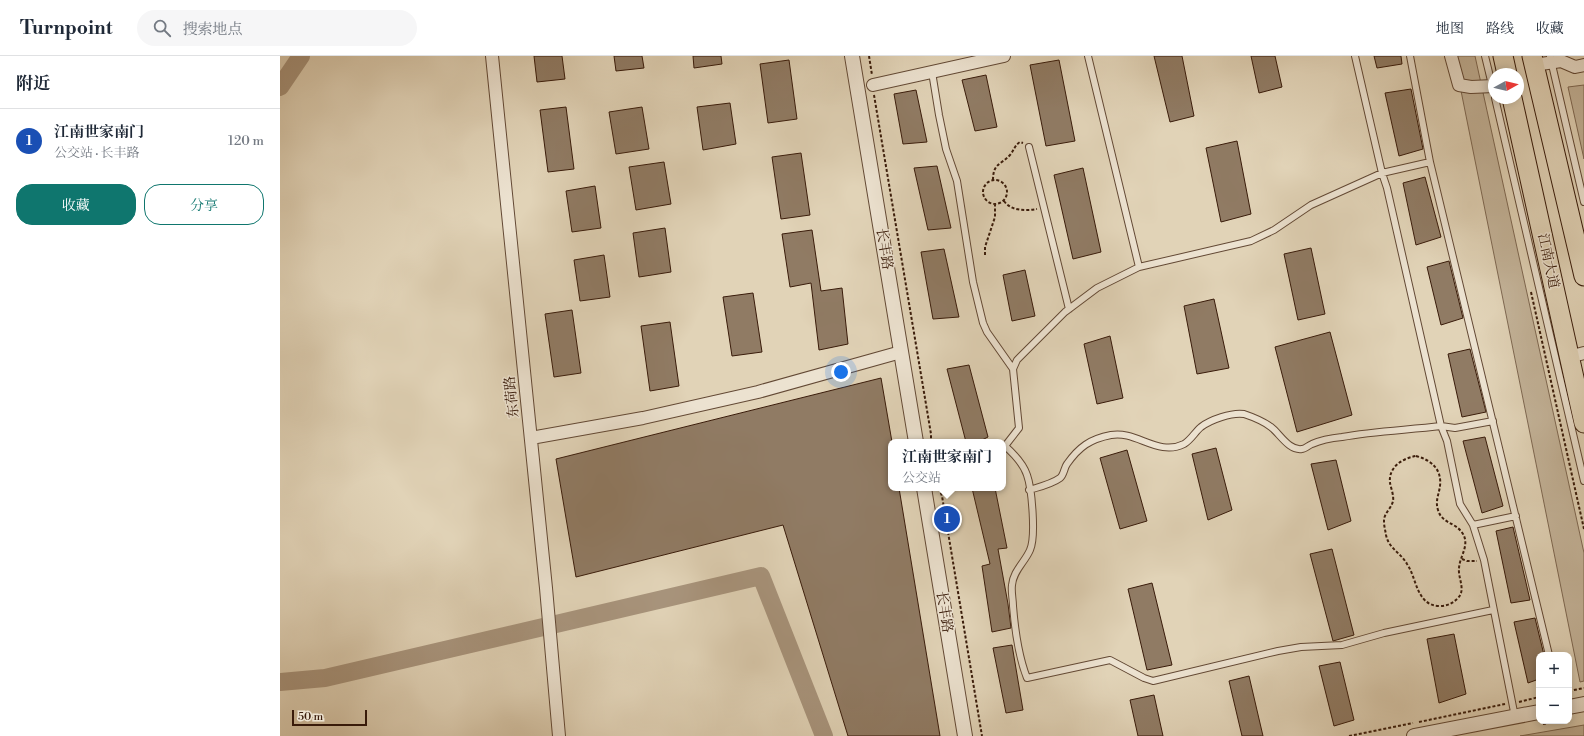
<!DOCTYPE html>
<html lang="zh">
<head>
<meta charset="utf-8">
<style>
  :root { --surface:#fff; --page:#f6f6f7; --text:#1f2937; --muted:#747a83; --line:#e0e1e3; --accent:#0f766e }
  body { margin:0; font-family:"Libre Bodoni","Noto Serif SC",serif; background:var(--page); color:var(--text) }
  .controls { position:absolute; right:12px; bottom:12px; display:grid; overflow:hidden; border-radius:8px; box-shadow:0 2px 10px #0003 }
  .controls button { width:36px; height:36px; display:grid; place-items:center; padding:0; border:0; border-bottom:1px solid var(--line); background:var(--surface); color:var(--text); font:20px sans-serif }
  .compass { position:absolute; left:1208px; top:12px; width:36px; height:36px; border-radius:50%; background:var(--surface); box-shadow:0 2px 10px #0003; rotate:82deg }
  .scale { position:absolute; left:12px; bottom:10px; width:75px; box-sizing:border-box; padding-left:4px; border:2px solid #391b0a; border-top:0; font-size:11px; line-height:14px; white-space:nowrap; color:#391b0a; -webkit-text-stroke:3px #ece2d0; paint-order:stroke }
  .you { position:absolute; left:561px; top:316px; width:14px; height:14px; margin:-10px; border:3px solid #fff; border-radius:50%; background:#1a73e8; box-shadow:0 0 0 6px #1a73e833 }
  .badge { display:grid; place-items:center; width:26px; height:26px; border-radius:50%; background:var(--accent); color:#fff; font-size:13px; font-weight:700 }
  .pin { position:absolute; translate:-50% -50%; border:2px solid #fff; box-shadow:0 1px 4px #0006 }
  .popup { position:absolute; left:608px; top:383px; width:118px; height:52px; box-sizing:border-box; display:grid; place-content:center; border-radius:8px; background:var(--surface); filter:drop-shadow(0 1px 3px #0005); font-size:13px; white-space:nowrap; color:var(--muted) }
  .popup b { font-size:15px; color:var(--text) }
  .popup::after { content:''; position:absolute; left:50%; top:100%; margin-left:-8px; border:8px solid transparent; border-top-color:var(--surface) }
  .list { margin:0; padding:0; list-style:none }
  h2 { display:flex; justify-content:space-between; align-items:center; height:52px; margin:0; padding:0 16px; font-size:17px }
  h2 small { font-size:13px; font-weight:400; color:var(--muted) }
  .list li { display:grid; grid-template-columns:26px 1fr auto; gap:12px; align-items:center; box-sizing:border-box; height:64px; padding:0 16px; border-top:1px solid var(--line) }
  .list b { display:block; font-size:15px; white-space:nowrap }
  .list p { margin:0; font-size:13px; white-space:nowrap; color:var(--muted) }
  .list em { font-size:13px; font-style:normal; color:var(--muted) }
  .actions { display:flex; gap:8px; padding:12px 16px }
  .actions a { flex:1; padding:9px 0; border:1px solid var(--accent); border-radius:16px; text-align:center; font-size:14px; color:var(--accent) }
  .actions .main { background:var(--accent); color:#fff }
  .icon { flex:none; width:22px; height:22px; fill:none; stroke:currentColor; stroke-width:2; stroke-linecap:round; stroke-linejoin:round }
  .map { position:relative; flex:none; width:1304px; height:680px; overflow:hidden }
  header { display:flex; align-items:center; gap:24px; box-sizing:border-box; height:56px; padding:0 20px; background:var(--surface); border-bottom:1px solid var(--line) }
  header strong { font-size:19px }
  nav { display:flex; gap:22px; margin-inline-start:auto; font-size:14px }
  .search { width:280px; height:36px; background:var(--page); display:flex; align-items:center; gap:10px; box-sizing:border-box; padding:0 14px; border-radius:22px; color:var(--muted); font-size:15px }
  main { display:flex }
  aside { flex:1; background:var(--surface) }
  .map>svg:first-child { display:block }
  .green { fill:#c4b49a; stroke:#7e6852 }
  .lines { fill:none; stroke-linecap:round; stroke-linejoin:round }
  .river { stroke:#a8947c; stroke-width:18 }
  .building { fill:#907b64; stroke:#391b0a }
  .service-casing { stroke:#634935; stroke-width:8 }
  .minor-casing { stroke:#634935; stroke-width:14 }
  .tertiary-casing { stroke:#634935; stroke-width:16 }
  .trunk-casing { stroke:#391b0a; stroke-width:21 }
  .path { stroke:#391b0a; stroke-width:2; stroke-dasharray:3 2; stroke-linecap:butt }
  .service { stroke:#ece2d0; stroke-width:6 }
  .minor { stroke:#ece2d0; stroke-width:12 }
  .tertiary { stroke:#ece2d0; stroke-width:14 }
  .trunk { stroke:#e1d3b7; stroke-width:19 }
  .labels { text-anchor:middle; dominant-baseline:central; stroke-width:3; stroke-linejoin:round; paint-order:stroke }
  .street-label { font-size:14px; fill:#391b0a; stroke:#ece2d0 }
</style>
</head>
<body>
<header>
<strong>Turnpoint</strong>
<div class="search"><svg class="icon" aria-label="search" viewBox="0 0 24 24"><circle cx="10" cy="10" r="6"/><path d="M15 15l6 6"/></svg>搜索地点</div>
<nav><a>地图</a><a>路线</a><a>收藏</a></nav>
</header>
<main>
<aside>
<h2>附近<small></small></h2>
<ul class="list">
<li><span class="badge" style="background:#1a4fb4">1</span><div><b>江南世家南门</b><p>公交站 · 长丰路</p></div><em>120 m</em></li>
</ul>
<div class="actions"><a class="main">收藏</a><a>分享</a></div>
</aside>
<div class="map">
<svg width="1304" height="680" viewBox="0 0 1304 680">
  <rect width="100%" height="100%" fill="#e1d3b7"/>
  <filter id="stains"><feTurbulence type="fractalNoise" baseFrequency=".005" numOctaves="4"/><feColorMatrix values="0 0 0 0 .2 0 0 0 0 .09 0 0 0 0 .02 0 0 0 .5 -.17"/></filter>
  <radialGradient id="worn" r=".72"><stop offset=".6" stop-color="#630" stop-opacity="0"/><stop offset="1" stop-color="#630" stop-opacity=".3"/></radialGradient>
  <path class="green" d="M 1174,0 L 1195,0 L 1304,497 L 1304,625 L 1300,626 Z
    M 1304,29 L 1304,103 L 1288,31 Z
    M 1304,669 L 1304,680 L 1240,680 Z"/>
  <g class="lines">
    <path class="river" d="M 0,31 L 21,0
      M 0,626 L 45,622 L 481,520 L 544,680"/>
  </g>
  <path class="building" d="M 254,0 L 282,0 L 285,23 L 257,26 Z
    M 334,0 L 362,0 L 364,12 L 336,15 Z
    M 413,0 L 441,0 L 442,8 L 414,12 Z
    M 874,0 L 902,0 L 914,60 L 890,66 Z
    M 971,0 L 995,0 L 1002,31 L 979,37 Z
    M 1094,0 L 1121,0 L 1122,8 L 1097,12 Z
    M 509,4 L 517,63 L 488,67 L 480,8 Z
    M 779,4 L 795,85 L 766,90 L 750,9 Z
    M 706,19 L 717,71 L 695,75 L 682,24 Z
    M 1131,33 L 1143,93 L 1119,100 L 1105,37 Z
    M 636,34 L 647,86 L 623,88 L 614,38 Z
    M 450,47 L 456,88 L 423,94 L 417,51 Z
    M 286,51 L 294,113 L 268,116 L 260,54 Z
    M 362,51 L 369,93 L 336,98 L 329,56 Z
    M 957,85 L 971,158 L 941,166 L 926,92 Z
    M 521,97 L 530,159 L 501,163 L 492,101 Z
    M 384,106 L 391,148 L 356,154 L 349,111 Z
    M 657,110 L 671,172 L 648,174 L 634,112 Z
    M 803,112 L 821,196 L 793,203 L 774,119 Z
    M 1145,121 L 1161,181 L 1136,189 L 1123,127 Z
    M 315,130 L 321,172 L 292,176 L 286,135 Z
    M 385,172 L 391,216 L 359,221 L 353,177 Z
    M 532,174 L 541,235 L 562,232 L 568,288 L 539,294 L 531,227 L 510,231 L 502,178 Z
    M 1031,192 L 1045,258 L 1018,264 L 1004,198 Z
    M 664,193 L 679,261 L 653,263 L 641,196 Z
    M 324,199 L 330,241 L 300,245 L 294,204 Z
    M 1169,205 L 1183,262 L 1161,269 L 1147,211 Z
    M 745,214 L 755,260 L 732,265 L 723,219 Z
    M 473,237 L 482,296 L 452,300 L 443,241 Z
    M 934,243 L 949,312 L 917,318 L 904,250 Z
    M 292,254 L 301,317 L 274,321 L 265,258 Z
    M 390,266 L 399,330 L 370,335 L 361,270 Z
    M 1050,276 L 1072,359 L 1017,376 L 995,291 Z
    M 830,280 L 843,342 L 817,348 L 804,288 Z
    M 1190,293 L 1206,356 L 1182,361 L 1168,298 Z
    M 689,309 L 708,381 L 698,386 L 686,386 L 667,313 Z
    M 601,322 L 612,386 L 611,432 L 619,432 L 660,680 L 568,680 L 503,469 L 296,521 L 276,403 Z
    M 1205,381 L 1223,450 L 1202,457 L 1183,385 Z
    M 936,392 L 952,454 L 928,464 L 912,398 Z
    M 847,394 L 867,465 L 840,473 L 820,402 Z
    M 1056,404 L 1071,465 L 1048,474 L 1031,408 Z
    M 692,432 L 715,432 L 727,492 L 718,493 L 728,548 L 731,572 L 712,576 L 702,510 L 710,508 Z
    M 1233,471 L 1250,544 L 1231,547 L 1216,475 Z
    M 1052,493 L 1074,579 L 1053,585 L 1030,498 Z
    M 872,527 L 892,609 L 867,614 L 848,533 Z
    M 1255,562 L 1264,599 L 1259,599 L 1259,623 L 1248,627 L 1234,566 Z
    M 1174,578 L 1186,638 L 1159,647 L 1147,583 Z
    M 732,589 L 743,654 L 726,657 L 713,592 Z
    M 1060,606 L 1074,664 L 1054,670 L 1039,610 Z
    M 969,620 L 983,680 L 962,680 L 949,625 Z
    M 874,639 L 883,680 L 858,680 L 850,644 Z"/>
  <g class="lines">
    <g class="service-casing">
      <path id="service" d="M 808,0 L 859,211
        M 1075,0 L 1102,117 L 1107,132 L 1161,370 L 1167,385 L 1180,448 L 1193,469 L 1204,504 L 1235,661
        M 1130,0 L 1150,106 L 1269,599
        M 1205,0 L 1214,37
        M 1270,0 L 1304,146
        M 652,16 L 659,59 L 666,93 L 677,125 L 693,226 L 703,267 L 707,276 L 733,313
        M 1215,42 L 1304,425
        M 749,91 L 789,253
        M 723,390 L 725,390 L 739,372 L 733,313 L 737,304 L 785,256 L 817,232 L 859,211 L 971,185 L 994,174 L 1031,149 L 1102,117 L 1150,106
        M 725,390 C 734,398 743,407 747,419 C 752,433 756,481 750,494 C 745,506 733,515 732,529 C 731,536 733,543 733,550 C 735,575 738,599 747,622 L 830,604 L 864,622 L 873,625 L 998,595 L 1021,591 L 1062,589 L 1104,577 L 1213,554
        M 749,434 C 759,431 772,428 780,422 C 784,419 784,412 787,408 C 799,391 810,383 831,379 C 856,374 878,401 904,388 C 911,384 915,376 921,371 C 930,364 952,356 964,358 C 973,361 983,365 991,371 C 1000,378 1009,395 1022,393 C 1025,393 1029,389 1032,388 C 1041,384 1052,382 1062,381 C 1094,375 1128,374 1161,370 L 1175,372 L 1213,365
        M 1193,469 L 1236,460"/>
    </g>
    <g class="minor-casing">
      <path id="minor" d="M 212,0 L 266,532 L 279,680
        M 1171,0 L 1179,29 L 1191,31 L 1214,30
        M 1254,9 L 1281,5 L 1295,11 L 1304,9
        M 593,29 L 724,0
        M 1289,301 L 1304,297
        M 251,382 L 363,362 L 478,336 L 621,296"/>
    </g>
    <g class="tertiary-casing">
      <path id="tertiary" d="M 572,0 L 636,386
        M 644,432 L 685,680
        M 1289,651 L 1304,648
        M 1134,680 L 1259,656"/>
    </g>
    <g class="trunk-casing">
      <path id="trunk" d="M 1223,0 L 1227,18
        M 1252,0 L 1304,220
        M 1232,42 L 1304,367"/>
    </g>
    <path class="path" d="M 589,0 L 592,19
      M 594,39 L 651,378 L 651,386
      M703 136a12 12 0 1 1 24 0a12 12 0 1 1-24 0Z
      M 713,124 C 713,107 721,109 730,99 C 734,94 735,89 740,86 L 743,87
      M 724,145 C 731,155 745,155 757,153
      M 705,199 L 705,191 L 715,161 L 715,148
      M 1251,236 L 1304,473
      M 1136,400 C 1151,404 1162,413 1160,430 C 1159,438 1155,445 1158,454 C 1162,468 1176,466 1183,478 C 1190,490 1179,501 1179,513 C 1178,522 1186,534 1178,542 C 1173,547 1168,550 1160,550 C 1136,550 1137,522 1127,508 C 1121,497 1109,493 1106,479 C 1105,472 1102,464 1106,458 C 1108,454 1112,450 1113,445 C 1114,440 1111,432 1110,427 C 1108,411 1123,402 1136,400 Z
      M 659,432 L 662,440 L 702,680
      M 1182,503 L 1187,505 L 1197,505
      M 1289,635 L 1304,632
      M 1239,646 L 1259,641
      M 1139,666 L 1225,648
      M 1263,668 L 1278,665
      M 1069,680 L 1133,667"/>
    <use href="#service" class="service"/>
    <use href="#minor" class="minor"/>
    <use href="#tertiary" class="tertiary"/>
    <use href="#trunk" class="trunk"/>
  </g>
  <g class="labels">
    <g class="street-label">
      <text transform="translate(604 193) rotate(81)">长丰路</text>
      <text transform="translate(1268 205) rotate(78)">江南大道</text>
      <text transform="translate(232 341) rotate(-96)">东荷路</text>
      <text transform="translate(664 556) rotate(81)">长丰路</text>
    </g>
  </g>
  <rect width="100%" height="100%" filter="url(#stains)"/>
  <rect width="100%" height="100%" fill="url(#worn)"/>
</svg>
<div class="controls">
<button>+</button>
<button>−</button>
</div>
<svg class="compass" viewBox="-18 -18 36 36"><path d="M0-13l5 13h-10z" fill="#e53935"/><path d="M0 13l5-13h-10z" fill="#747a83"/></svg>
<div class="scale">50 m</div>
<div class="you"></div>
<div class="pin badge" style="left:667px;top:463px;background:#1a4fb4">1</div>
<div class="popup"><b>江南世家南门</b>公交站</div>
</div>
</main>
</body>
</html>
